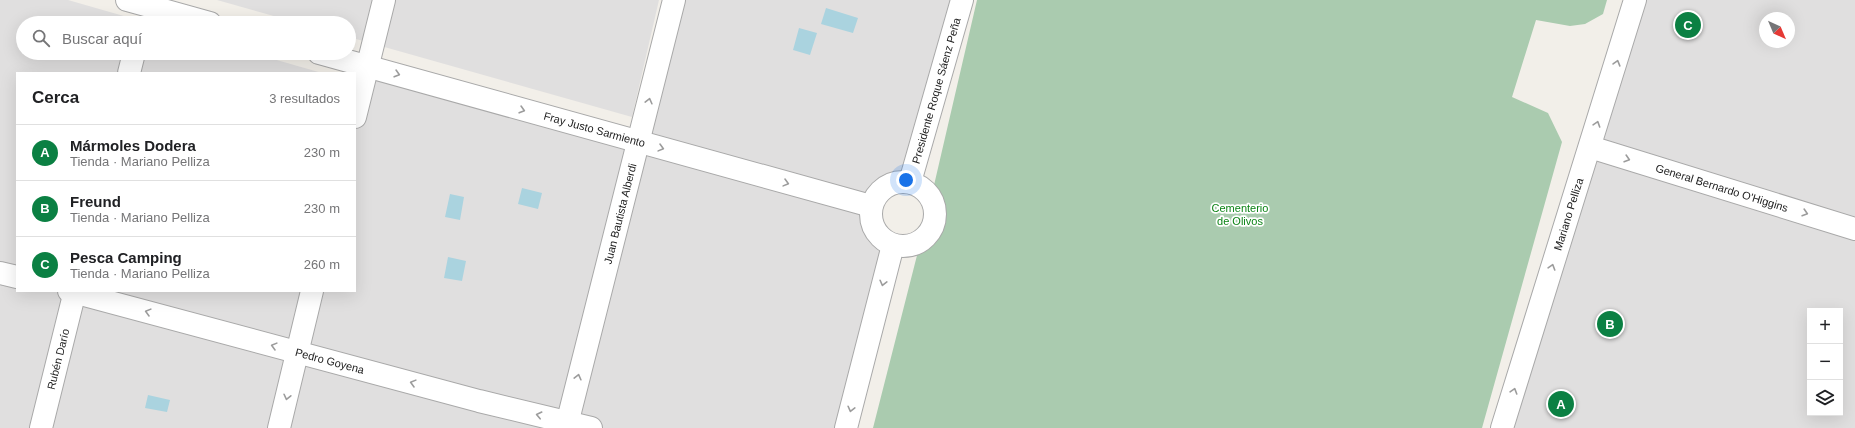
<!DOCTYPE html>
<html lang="es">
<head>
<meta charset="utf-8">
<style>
  :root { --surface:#fff; --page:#f6f6f6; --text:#202124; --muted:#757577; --line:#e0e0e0; --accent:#0b8043 }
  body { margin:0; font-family:Helvetica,sans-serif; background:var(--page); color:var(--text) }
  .controls { position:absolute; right:12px; bottom:12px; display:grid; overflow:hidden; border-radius:0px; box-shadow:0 4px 16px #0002 }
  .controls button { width:36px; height:36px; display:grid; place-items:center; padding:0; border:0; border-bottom:1px solid var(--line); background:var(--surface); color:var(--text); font:20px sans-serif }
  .compass { position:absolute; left:1759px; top:12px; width:36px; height:36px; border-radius:50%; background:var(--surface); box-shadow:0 4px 16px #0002; rotate:136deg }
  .you { position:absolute; left:906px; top:180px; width:14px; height:14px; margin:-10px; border:3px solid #fff; border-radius:50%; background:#1a73e8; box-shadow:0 0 0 6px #1a73e833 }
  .badge { display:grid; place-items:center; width:26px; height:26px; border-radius:50%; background:var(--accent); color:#fff; font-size:13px; font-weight:700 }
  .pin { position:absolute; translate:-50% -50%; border:2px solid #fff; box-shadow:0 1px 4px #0006 }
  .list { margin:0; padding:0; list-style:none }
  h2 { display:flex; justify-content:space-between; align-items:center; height:52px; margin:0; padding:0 16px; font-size:17px }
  h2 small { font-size:13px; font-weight:400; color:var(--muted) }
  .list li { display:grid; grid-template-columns:26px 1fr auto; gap:12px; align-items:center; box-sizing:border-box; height:56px; padding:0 16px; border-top:1px solid var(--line) }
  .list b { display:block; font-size:15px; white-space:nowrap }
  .list p { margin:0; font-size:13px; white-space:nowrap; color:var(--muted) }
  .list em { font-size:13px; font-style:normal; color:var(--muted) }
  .icon { flex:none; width:22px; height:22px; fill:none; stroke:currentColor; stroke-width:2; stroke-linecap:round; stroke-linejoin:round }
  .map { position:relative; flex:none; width:1855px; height:428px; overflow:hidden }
  .search { position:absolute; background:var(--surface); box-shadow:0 4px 16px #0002; left:16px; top:16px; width:340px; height:44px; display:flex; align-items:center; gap:10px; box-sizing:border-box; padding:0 14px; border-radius:22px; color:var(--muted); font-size:15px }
  .panel { position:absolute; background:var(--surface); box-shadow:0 4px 16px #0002; left:16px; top:72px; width:340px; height:220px; border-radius:0px }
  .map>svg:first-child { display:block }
  .residential { fill:#e0dfdf; fill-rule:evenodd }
  .cemetery { fill:#aacbaf }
  .water { fill:#aad3df }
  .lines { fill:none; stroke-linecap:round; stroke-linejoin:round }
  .minor-casing { stroke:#a9a9a9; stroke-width:24 }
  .tertiary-casing { stroke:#a9a9a9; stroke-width:24 }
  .minor { stroke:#fff; stroke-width:22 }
  .tertiary { stroke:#fff; stroke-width:22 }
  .oneway { stroke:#9c9c9c }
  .labels { text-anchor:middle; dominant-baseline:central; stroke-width:3.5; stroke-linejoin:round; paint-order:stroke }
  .street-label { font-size:11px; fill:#222; stroke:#fff }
  .park-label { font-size:11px; fill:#0c8416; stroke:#fff }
</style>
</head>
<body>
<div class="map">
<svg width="1855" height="428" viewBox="0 0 1855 428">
  <rect width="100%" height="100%" fill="#f2efe9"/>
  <path class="residential" d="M 0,0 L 68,0 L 148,23 L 23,23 L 23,53 L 252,53 L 322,73 L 17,73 L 17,291 L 305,291 L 289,355 L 565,428 L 0,428 Z
    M 217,0 L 659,0 L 632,117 L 349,37 L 349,23 L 299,23 Z
    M 674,0 L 962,0 L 900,181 L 882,189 L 868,207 L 867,217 L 870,228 L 883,244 L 846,428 L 597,428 L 313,354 L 301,335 L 312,291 L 355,291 L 355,116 L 367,66 L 638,142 Z
    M 1645,0 L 1855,0 L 1855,428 L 1511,428 ZM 1765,18 L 1789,18 L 1789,42 L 1765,42 ZM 1810,311 L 1840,311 L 1840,413 L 1810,413 Z"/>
  <path class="cemetery" d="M 977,0 L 1607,0 L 1603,14 L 1585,24 L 1570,26 L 1536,20 L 1512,97 L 1548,113 L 1562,142 L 1482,428 L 873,428 L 925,224 Z"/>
  <path class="water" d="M 826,8 L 858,18 L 853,33 L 821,24 Z
    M 799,28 L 817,33 L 810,55 L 793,50 Z
    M 522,188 L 542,193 L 538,209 L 518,204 Z
    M 450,194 L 464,197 L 460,220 L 445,217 Z
    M 448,257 L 466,261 L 462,281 L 444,278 Z
    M 148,395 L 170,400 L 167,412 L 145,408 Z"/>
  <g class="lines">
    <g class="minor-casing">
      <g id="minor">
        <path d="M 127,0 L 210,23"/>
        <path id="s1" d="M 319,53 L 871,206"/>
        <path d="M 129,73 L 134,53"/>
        <path d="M 355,117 L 384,0"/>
        <path id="s2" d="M 1590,147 L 1855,229"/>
        <circle cx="903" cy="214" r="32"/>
        <path id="s3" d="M 910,182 L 962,0"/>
        <path d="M 0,273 L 17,277"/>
        <path id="s4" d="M 69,291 L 479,401 L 591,428"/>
        <path id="s5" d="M 41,428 L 75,291"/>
        <path d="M 279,428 L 312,291"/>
        <path id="s6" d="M 566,428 L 674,0"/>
        <path d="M 846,428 L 893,245"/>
      </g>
    </g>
    <g class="tertiary-casing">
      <g id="tertiary">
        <path id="s7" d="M 1502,428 L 1635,0"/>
      </g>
    </g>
    <use href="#minor" class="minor"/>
    <use href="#tertiary" class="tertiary"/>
  </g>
  <defs><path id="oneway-chevron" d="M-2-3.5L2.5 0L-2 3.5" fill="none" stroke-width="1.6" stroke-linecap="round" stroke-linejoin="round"/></defs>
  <g class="oneway">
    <use href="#oneway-chevron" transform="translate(1617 63) rotate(-74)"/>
    <use href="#oneway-chevron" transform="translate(397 74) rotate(16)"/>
    <use href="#oneway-chevron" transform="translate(649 101) rotate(-76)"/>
    <use href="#oneway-chevron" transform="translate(522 110) rotate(16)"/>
    <use href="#oneway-chevron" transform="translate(1597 124) rotate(-72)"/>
    <use href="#oneway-chevron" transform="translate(661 148) rotate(15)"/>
    <use href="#oneway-chevron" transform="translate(1627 159) rotate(17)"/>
    <use href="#oneway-chevron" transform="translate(786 183) rotate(15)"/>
    <use href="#oneway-chevron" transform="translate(1805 213) rotate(17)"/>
    <use href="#oneway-chevron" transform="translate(1552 267) rotate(-73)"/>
    <use href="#oneway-chevron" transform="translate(883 283) rotate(104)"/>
    <use href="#oneway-chevron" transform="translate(148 312) rotate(-165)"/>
    <use href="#oneway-chevron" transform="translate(274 346) rotate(-165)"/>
    <use href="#oneway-chevron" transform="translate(578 377) rotate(-76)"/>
    <use href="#oneway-chevron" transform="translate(413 383) rotate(-165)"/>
    <use href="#oneway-chevron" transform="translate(1514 391) rotate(-73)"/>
    <use href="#oneway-chevron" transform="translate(287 397) rotate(103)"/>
    <use href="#oneway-chevron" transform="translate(851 409) rotate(104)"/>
    <use href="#oneway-chevron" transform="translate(539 415) rotate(-167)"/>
  </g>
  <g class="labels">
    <g class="street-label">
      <text stroke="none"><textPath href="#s3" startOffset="95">Presidente Roque Sáenz Peña</textPath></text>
      <text stroke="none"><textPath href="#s1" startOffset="286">Fray Justo Sarmiento</textPath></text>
      <text stroke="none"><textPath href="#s2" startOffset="138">General Bernardo O'Higgins</textPath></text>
      <text stroke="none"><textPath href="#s6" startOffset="221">Juan Bautista Alberdi</textPath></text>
      <text stroke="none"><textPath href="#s7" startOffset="224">Mariano Pelliza</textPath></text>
      <text stroke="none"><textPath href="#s5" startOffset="71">Rubén Darío</textPath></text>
      <text stroke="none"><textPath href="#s4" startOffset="270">Pedro Goyena</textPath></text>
    </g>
    <g class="park-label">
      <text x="1240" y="208">Cementerio<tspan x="1240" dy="13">de Olivos</tspan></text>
    </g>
  </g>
</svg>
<div class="controls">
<button>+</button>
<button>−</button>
<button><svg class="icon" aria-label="layers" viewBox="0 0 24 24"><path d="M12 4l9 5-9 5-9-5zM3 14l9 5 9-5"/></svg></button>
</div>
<svg class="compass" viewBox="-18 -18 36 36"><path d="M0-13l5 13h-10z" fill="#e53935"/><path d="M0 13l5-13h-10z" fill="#757577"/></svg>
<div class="you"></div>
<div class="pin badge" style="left:1561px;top:404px">A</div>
<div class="pin badge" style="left:1610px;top:324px">B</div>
<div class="pin badge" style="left:1688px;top:25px">C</div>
<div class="search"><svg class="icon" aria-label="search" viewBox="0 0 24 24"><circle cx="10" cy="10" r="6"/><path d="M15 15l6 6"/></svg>Buscar aquí</div>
<section class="panel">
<h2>Cerca<small>3 resultados</small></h2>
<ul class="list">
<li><span class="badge">A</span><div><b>Mármoles Dodera</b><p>Tienda · Mariano Pelliza</p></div><em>230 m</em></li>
<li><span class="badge">B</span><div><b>Freund</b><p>Tienda · Mariano Pelliza</p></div><em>230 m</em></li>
<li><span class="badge">C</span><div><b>Pesca Camping</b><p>Tienda · Mariano Pelliza</p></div><em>260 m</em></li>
</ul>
</section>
</div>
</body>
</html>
